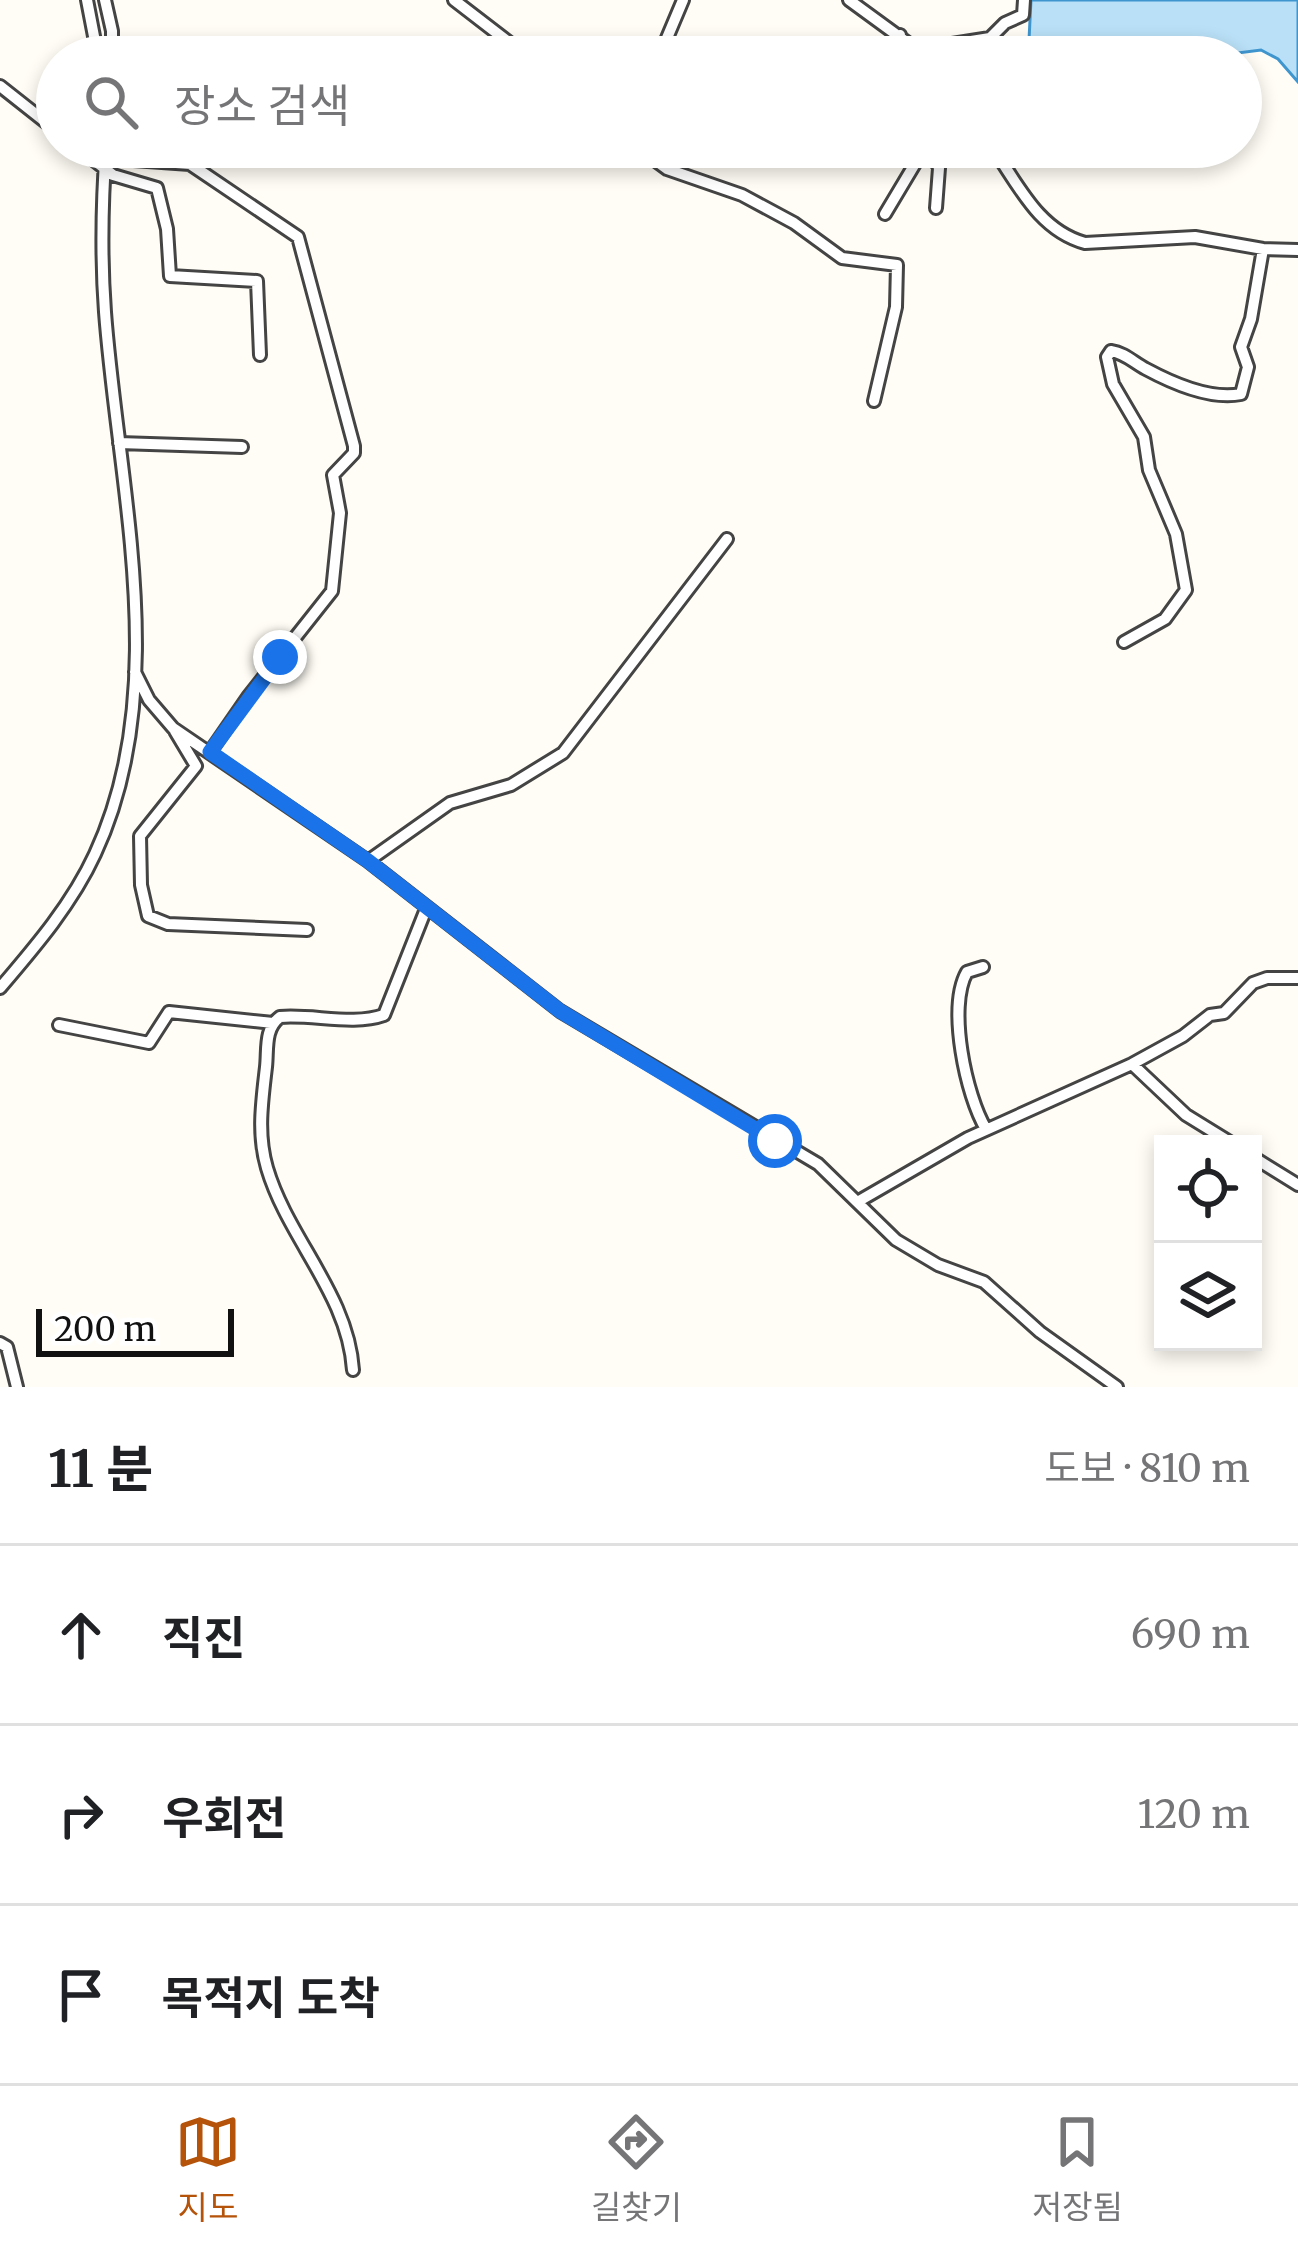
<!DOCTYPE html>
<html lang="ko">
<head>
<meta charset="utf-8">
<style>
  :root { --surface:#fff; --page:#f2f2f2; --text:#202124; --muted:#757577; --line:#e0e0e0; --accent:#b45309 }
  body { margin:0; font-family:Merriweather,"Noto Sans KR",serif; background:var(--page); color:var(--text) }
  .controls { position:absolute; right:36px; bottom:36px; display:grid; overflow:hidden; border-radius:0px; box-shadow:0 6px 18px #0003 }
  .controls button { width:108px; height:108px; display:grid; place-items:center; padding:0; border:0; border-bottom:3px solid var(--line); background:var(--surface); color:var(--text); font:60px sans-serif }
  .scale { position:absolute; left:36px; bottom:30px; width:198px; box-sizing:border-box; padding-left:12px; border:6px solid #111; border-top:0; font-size:33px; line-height:42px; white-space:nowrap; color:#111; -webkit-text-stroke:9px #fff; paint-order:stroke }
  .stop { position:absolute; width:36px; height:36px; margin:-27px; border:9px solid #1a73e8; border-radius:50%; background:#fff }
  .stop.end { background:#1a73e8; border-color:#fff; box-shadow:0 3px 12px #0008 }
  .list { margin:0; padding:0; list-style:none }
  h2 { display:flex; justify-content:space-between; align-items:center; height:156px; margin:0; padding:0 48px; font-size:51px }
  h2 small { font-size:39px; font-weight:400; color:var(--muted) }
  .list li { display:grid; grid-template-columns:78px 1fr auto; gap:36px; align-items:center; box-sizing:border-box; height:180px; padding:0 48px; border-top:3px solid var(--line) }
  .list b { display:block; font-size:45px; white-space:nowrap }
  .list em { font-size:39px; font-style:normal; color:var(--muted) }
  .icon { flex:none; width:66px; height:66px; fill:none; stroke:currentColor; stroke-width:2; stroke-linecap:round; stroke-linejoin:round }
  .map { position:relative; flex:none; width:1298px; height:1387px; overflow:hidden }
  .search { position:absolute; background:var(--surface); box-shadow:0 6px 18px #0003; left:36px; right:36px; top:36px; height:132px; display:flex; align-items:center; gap:30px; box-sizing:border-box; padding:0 42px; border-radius:66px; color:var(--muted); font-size:45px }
  .sheet { height:696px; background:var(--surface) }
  nav { display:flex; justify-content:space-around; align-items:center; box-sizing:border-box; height:168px; border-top:3px solid var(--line); background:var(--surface); font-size:33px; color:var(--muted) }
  nav a { display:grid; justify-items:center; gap:6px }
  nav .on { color:var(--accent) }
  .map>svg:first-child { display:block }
  .water { fill:#b9e0f7; stroke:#3f96cf; stroke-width:3 }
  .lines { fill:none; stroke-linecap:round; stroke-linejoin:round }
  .minor-casing { stroke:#444; stroke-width:16 }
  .minor { stroke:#fff; stroke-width:10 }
  .route { stroke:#1a73e8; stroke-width:15 }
</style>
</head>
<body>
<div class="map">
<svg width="1298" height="1387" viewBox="0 0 1298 1387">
  <rect width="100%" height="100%" fill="#fffdf5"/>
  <path class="water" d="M 1031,0 L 1298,0 L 1298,82 L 1278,59 L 1261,50 L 1206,57 L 1175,57 L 1158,50 L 1106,57 L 1044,57 L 1029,40 Z"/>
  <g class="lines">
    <g class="minor-casing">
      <path id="minor" d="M 87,0 L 98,57
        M 105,0 L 112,31 L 112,57
        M 454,0 L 528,57
        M 849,0 L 927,57
        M 966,44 L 993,57
        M 924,55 L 952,44 L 990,38 L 1005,23 L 1023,15 L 1024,0
        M 659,57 L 683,0
        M 895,57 L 900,35
        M 0,86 L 57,131
        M 77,147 L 113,175 L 157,188 L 167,229 L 170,276 L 257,281 L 260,355
        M 637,147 L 667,169 L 742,195 L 794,223 L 842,258 L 897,265 L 896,307 L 874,401
        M 930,147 L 939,168 L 936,208
        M 992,147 C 1018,184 1038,230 1085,243 L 1195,237 L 1263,249 L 1298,250
        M 105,158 L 190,164 L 298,237 L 354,446 L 354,453 L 333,475 L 340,513 L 332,591 L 248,697 L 210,752
        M 885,214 L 925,147
        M 119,443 L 242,447
        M 1124,642 L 1165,619 L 1186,590 L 1176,534 L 1149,470 L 1144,437 L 1113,384 L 1107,357 L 1111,351 C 1125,353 1133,362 1146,369 C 1172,383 1211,400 1241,394 L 1248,367 L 1241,347 L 1251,319 L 1263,249
        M 135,672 L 149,700 L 173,728 L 368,861 L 560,1011 L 818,1164 L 896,1240 L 938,1265 L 984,1282 L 1040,1332 L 1117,1387
        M 175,731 L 196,766 L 140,836 L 141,885 L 148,916 L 168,924 L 307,930
        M 368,861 L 450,803 L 511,785 L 563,753 L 727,539
        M 983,967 L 967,972 C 947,1007 966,1096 986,1129
        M 0,988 C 35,947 72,904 95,854 C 173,687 118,487 105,312 C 101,258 102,201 106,147
        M 59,1025 L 149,1043 L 169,1012 L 273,1023
        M 1132,1064 L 1186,1115 L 1233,1144
        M 1253,1157 L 1298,1185
        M 859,1201 L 968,1138 L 1132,1064 L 1183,1036 L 1210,1015 L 1224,1013 L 1253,983 L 1267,978 L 1298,978
        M 0,1343 L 7,1347 L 17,1387
        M 353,1370 C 348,1294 288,1239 267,1168 C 257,1134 262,1102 266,1067 C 268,1049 264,1029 280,1017 C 313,1014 353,1026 384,1015 L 426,909"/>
    </g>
    <use href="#minor" class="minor"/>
  </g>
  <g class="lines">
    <path class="route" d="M 280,657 L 210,752 L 368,861 L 560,1011 L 775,1141"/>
  </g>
</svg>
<div class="controls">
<button><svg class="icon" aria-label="locate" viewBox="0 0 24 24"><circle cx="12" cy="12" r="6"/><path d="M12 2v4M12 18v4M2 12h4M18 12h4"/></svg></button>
<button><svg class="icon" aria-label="layers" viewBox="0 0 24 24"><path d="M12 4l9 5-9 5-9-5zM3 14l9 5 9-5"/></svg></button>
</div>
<div class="scale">200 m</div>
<div class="stop" style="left:775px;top:1141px"></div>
<div class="stop end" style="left:280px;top:657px"></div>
<div class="search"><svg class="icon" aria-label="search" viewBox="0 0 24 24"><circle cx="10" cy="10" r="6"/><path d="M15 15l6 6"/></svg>장소 검색</div>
</div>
<section class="sheet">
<h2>11 분<small>도보 · 810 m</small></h2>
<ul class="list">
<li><svg class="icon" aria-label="ahead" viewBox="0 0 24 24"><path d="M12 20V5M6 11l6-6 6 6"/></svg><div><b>직진</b></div><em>690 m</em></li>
<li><svg class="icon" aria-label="right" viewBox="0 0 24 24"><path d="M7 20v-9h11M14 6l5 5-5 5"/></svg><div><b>우회전</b></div><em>120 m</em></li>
<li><svg class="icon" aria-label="arrive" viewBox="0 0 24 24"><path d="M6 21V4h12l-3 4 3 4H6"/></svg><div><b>목적지 도착</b></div></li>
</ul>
</section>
<nav>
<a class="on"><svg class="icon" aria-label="map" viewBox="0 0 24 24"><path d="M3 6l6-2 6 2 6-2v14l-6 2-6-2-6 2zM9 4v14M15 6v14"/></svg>지도</a>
<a><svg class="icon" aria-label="directions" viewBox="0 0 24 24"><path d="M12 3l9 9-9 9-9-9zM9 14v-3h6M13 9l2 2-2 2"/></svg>길찾기</a>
<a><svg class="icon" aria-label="saved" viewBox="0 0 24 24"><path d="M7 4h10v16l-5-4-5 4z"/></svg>저장됨</a>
</nav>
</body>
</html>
